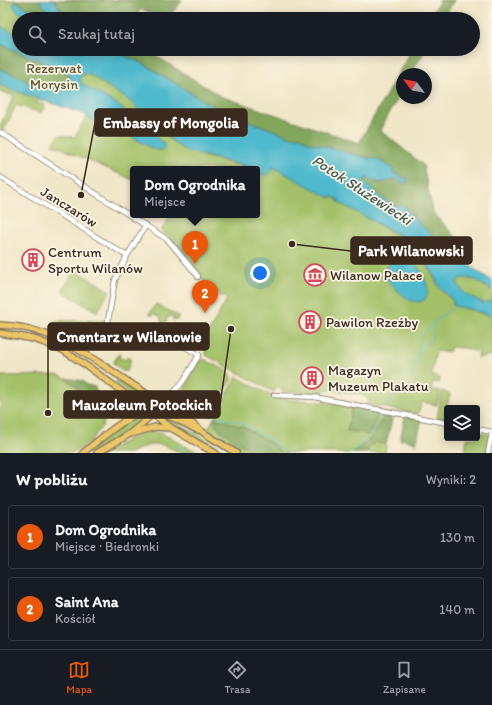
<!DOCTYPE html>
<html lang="pl">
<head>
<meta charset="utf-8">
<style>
  :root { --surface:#171b24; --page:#242831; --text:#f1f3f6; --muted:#9ea1a6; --line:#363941; --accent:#ea580c }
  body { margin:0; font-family:Itim,sans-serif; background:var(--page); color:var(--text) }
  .controls { position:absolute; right:12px; bottom:12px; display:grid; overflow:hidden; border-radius:4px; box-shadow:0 2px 10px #0003 }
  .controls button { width:36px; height:36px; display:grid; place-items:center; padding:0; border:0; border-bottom:1px solid var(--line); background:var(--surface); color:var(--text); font:20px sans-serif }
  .compass { position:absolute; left:396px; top:68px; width:36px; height:36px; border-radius:50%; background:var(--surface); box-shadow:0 2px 10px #0003; rotate:302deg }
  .you { position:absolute; left:260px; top:273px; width:14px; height:14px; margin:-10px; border:3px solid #fff; border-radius:50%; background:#1a73e8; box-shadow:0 0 0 6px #1a73e833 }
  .badge { display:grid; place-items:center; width:26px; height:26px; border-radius:50%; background:var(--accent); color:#fff; font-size:13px; font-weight:700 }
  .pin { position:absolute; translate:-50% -33px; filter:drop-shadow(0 1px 2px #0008) }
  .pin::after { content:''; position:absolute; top:21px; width:14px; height:12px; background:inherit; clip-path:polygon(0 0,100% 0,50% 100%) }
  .popup { position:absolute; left:130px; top:166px; width:130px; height:52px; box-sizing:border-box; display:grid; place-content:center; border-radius:4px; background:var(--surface); filter:drop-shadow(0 1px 3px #0005); font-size:13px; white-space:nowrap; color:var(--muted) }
  .popup b { font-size:15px; color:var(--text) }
  .popup::after { content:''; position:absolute; left:50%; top:100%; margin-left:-8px; border:8px solid transparent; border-top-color:var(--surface) }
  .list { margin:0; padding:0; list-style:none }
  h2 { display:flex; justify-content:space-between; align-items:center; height:52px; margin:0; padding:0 16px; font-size:17px }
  h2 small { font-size:13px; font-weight:400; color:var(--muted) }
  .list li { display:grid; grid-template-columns:26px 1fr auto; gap:12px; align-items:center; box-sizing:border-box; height:64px; margin:0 8px 8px; padding:0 8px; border:1px solid var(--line); border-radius:4px }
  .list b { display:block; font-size:15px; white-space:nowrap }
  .list p { margin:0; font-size:13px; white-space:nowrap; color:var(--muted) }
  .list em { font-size:13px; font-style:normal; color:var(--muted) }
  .icon { flex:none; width:22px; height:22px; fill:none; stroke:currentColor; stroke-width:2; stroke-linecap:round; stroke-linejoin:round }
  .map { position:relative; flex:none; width:492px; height:453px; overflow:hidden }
  .search { position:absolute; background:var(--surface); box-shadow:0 2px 10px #0003; left:12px; right:12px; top:12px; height:44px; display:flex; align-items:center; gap:10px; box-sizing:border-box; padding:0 14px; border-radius:22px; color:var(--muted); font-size:15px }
  .sheet { height:196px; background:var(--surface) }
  nav { display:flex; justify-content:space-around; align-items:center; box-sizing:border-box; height:56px; border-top:1px solid var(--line); background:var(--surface); font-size:11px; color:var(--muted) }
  nav a { display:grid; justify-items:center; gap:2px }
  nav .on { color:var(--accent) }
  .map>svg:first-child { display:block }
  .green { fill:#a3c067; stroke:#6f7542 }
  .forest { fill:#82a65c; stroke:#5e683d }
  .water { fill:#50b9cd; stroke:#467276 }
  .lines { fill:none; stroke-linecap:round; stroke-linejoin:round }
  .stream { stroke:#50b9cd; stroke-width:1 }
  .minor-casing { stroke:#7a6c5a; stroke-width:6 }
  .major-casing { stroke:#7a6c5a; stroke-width:8 }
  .minor { stroke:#fff; stroke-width:4.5 }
  .major { stroke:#ebc669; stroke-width:5.5 }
  .labels { text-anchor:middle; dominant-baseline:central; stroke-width:3.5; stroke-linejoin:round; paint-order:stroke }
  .park-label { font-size:14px; fill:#5a5734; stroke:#fcf5e5 }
  .street-label { font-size:14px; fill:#3b2a1e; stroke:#fcf5e5 }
  .poi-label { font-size:14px; fill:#3b2a1e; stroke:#fcf5e5; text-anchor:start }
  .water-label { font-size:15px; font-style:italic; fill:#425c5b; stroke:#fcf5e5 }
  .leader { fill:none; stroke:#3b2a1e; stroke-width:1.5 }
  .callout-dot { fill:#3b2a1e; stroke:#fcf5e5; stroke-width:1.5 }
  .callout { fill:#3b2a1e; stroke:#3b2a1e; stroke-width:1.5 }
  .callout-label { font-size:15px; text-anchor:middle; font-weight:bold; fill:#fff }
</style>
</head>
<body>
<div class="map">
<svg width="492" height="453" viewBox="0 0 492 453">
  <rect width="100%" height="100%" fill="#fcf5e5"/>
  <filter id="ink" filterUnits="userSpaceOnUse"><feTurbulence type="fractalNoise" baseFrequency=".025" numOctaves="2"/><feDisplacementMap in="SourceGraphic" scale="8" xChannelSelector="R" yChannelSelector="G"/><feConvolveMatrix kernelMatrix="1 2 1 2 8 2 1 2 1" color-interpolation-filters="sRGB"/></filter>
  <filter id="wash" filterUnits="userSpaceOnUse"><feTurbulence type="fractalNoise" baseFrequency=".012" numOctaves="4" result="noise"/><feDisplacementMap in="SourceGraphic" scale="16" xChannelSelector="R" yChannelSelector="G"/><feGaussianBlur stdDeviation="0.9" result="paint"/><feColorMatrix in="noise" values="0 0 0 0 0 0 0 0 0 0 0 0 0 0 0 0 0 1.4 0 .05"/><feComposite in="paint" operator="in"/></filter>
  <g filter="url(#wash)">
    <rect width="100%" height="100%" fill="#f0e6c8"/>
    <path class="green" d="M 0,0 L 40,1 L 39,0 L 133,0 L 124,19 L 19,19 L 19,49 L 84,74 L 90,75 C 103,83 119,91 131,102 C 151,119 166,141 189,152 L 253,169 L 133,169 L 133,180 L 52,144 L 59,135 L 75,137 L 87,115 L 72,108 L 40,100 L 35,103 L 45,105 L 41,113 L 16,105 L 4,131 L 0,128 L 0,126 L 14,96 L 0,91 Z
      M 273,167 L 330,197 L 331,196 L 339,201 L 339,202 L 400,236 C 406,247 417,255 426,264 C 432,271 434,281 440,288 C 443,293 449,297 453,301 L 453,305 L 492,316 L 492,355 L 478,358 L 478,352 L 461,347 L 461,348 L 450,347 L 450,351 L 444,352 L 436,351 L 431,375 L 440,378 L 439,383 L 433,382 L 431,389 L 440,391 L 437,405 L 422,402 L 418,414 L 370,405 C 369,402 368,399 365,397 C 359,394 330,388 324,390 L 321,396 L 299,392 L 286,392 L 277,387 L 274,392 L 206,355 L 206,352 L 204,350 L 210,339 L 206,337 L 227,299 L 203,285 L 205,281 L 202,280 L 200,274 L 179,247 L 179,246 L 177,245 L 178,243 L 161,231 L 171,215 L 257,215 L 257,171 L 270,173 Z
      M 75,270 L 110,291 L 97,312 L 62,291 Z
      M 460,278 L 473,279 L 492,290 L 492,301 L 483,303 C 473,297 460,294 457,282 Z
      M 156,304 L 178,316 L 177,320 L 173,320 L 173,317 L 168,316 L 166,322 L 163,323 L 162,330 L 160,330 L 162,320 L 160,319 L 161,316 L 156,315 L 155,313 L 153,315 L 149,314 Z
      M 54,321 L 106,321 L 103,324 C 91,323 78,322 67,330 Z
      M 119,354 L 120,354 L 119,358 L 126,360 L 127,357 L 131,358 L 127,371 L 122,371 L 113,363 Z
      M 203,359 L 229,372 L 231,377 L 231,380 L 211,416 L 198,410 L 193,411 L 179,400 L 198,361 L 201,361 Z
      M 59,375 C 71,381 78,388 85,398 L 96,391 L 99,395 L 90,403 L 104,421 L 102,427 L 97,432 L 91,441 L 74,453 L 0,453 L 0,376 Z
      M 237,377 L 275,398 L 330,403 L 352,408 L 347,430 L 371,432 L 379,412 L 386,413 L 371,438 L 353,453 L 282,453 L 277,448 L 224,421 L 214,418 Z
      M 122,380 C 132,387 148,393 150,406 L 144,404 L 115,382 Z
      M 442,391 L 450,394 L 446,411 L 447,420 L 437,418 Z
      M 140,415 L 145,419 L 93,453 L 86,453 L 129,420 Z
      M 167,417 L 230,453 L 219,453 L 164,420 Z
      M 213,420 L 220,430 L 254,453 L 243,453 L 210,431 L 208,428 Z
      M 151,429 L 157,433 L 162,432 L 162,434 L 168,437 L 169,436 L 185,446 L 200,453 L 181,453 L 164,445 L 156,444 L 146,446 L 130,453 L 102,453 L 129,439 Z
      M 477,431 L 490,435 L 486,453 L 464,453 L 467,438 L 477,438 Z
      M 374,442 L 386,444 L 385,453 L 365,453 Z"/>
    <path class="forest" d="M 14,0 L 39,0 L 47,11 L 46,16 L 28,9 Z
      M 54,0 L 182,0 C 170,21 160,17 141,9 L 135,19 L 72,19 L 60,9 Z
      M 440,0 L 454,0 L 443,19 L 429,19 Z
      M 0,44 L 68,73 L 70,76 L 73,88 L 71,90 L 37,87 L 17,76 L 0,69 Z
      M 113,49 L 145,49 L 220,96 L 359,143 L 412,49 L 426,49 L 411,74 L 402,74 L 402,91 L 380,130 L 423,165 L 433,212 L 470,253 L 463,261 C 447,251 434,238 420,225 C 417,221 414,216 410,213 C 406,209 399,207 393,205 C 382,200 372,191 364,182 L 366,178 L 379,183 L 397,179 L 404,183 L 408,182 L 407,179 L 393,173 L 393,169 L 379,160 L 364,157 L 308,142 L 301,137 L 291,137 L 235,116 L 205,102 L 144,64 L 123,55 Z
      M 66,378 L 83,381 L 87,385 L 95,387 L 96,391 L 85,399 L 77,387 Z
      M 353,406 L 379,412 L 373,427 L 367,436 L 365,433 L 347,431 Z
      M 386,413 L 393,415 L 386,444 L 374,442 L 365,453 L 353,453 L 371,438 Z
      M 405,417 L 422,420 L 416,444 L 415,445 L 415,443 L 402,439 L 401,441 L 400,440 Z
      M 214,418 L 244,427 L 271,443 L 282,453 L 254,453 L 220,430 L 213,420 Z"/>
    <path class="water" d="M 39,0 L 54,0 L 60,9 L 72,19 L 28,19 L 16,10 L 13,5 L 15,1 L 28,9 L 46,16 L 47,11 Z
      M 0,26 L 19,35 L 19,49 L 113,49 L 123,55 L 144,64 L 205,102 L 235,116 L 291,137 L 301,137 L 308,142 L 364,157 L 379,160 L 393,169 L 393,173 L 407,179 L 408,182 L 404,183 L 397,179 L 379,183 L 366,178 L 364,180 L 364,182 L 378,195 L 389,203 L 395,206 L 400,205 L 407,209 L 419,224 L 436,238 L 448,251 L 492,281 L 492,290 L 473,279 L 460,278 L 457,282 C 460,294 473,297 483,303 L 492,301 L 492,316 L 469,309 L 454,306 L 453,301 L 446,293 L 440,289 L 433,273 L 427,265 L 403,241 L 400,236 L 338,202 L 339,200 L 331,196 L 330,198 L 273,167 L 270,173 L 266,176 L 260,173 L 257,169 L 189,152 L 184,150 L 158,129 L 130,101 L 90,75 L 83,74 L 81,75 L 80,79 L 82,84 L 118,105 L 125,111 L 132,113 L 144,124 L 160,141 L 164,143 L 165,147 C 161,151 158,151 153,149 L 119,129 L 101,124 L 89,119 L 87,115 L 12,90 L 0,85 L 0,69 L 17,76 L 37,87 L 71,90 L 73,88 L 70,76 L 68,73 L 0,44 Z
      M 399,251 C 412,254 437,288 424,300 C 421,302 415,302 412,301 C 406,300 384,279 384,273 C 384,269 388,266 390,263 C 392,258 394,253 399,251 Z"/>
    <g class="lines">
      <path class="stream" d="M 419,353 C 418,339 422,332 433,323
        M 193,409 L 199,408 L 212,414
        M 385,409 L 394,395 L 404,387 L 414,370 L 419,353 L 424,349 L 432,337 L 434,323 L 454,306
        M 216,416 L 242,423 L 270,440 L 287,453
        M 173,444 L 190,453
        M 351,453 L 370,436 L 383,412"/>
    </g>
  </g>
  <g filter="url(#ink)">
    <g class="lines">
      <g class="minor-casing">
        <path id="minor" d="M 0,132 L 168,240 L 198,276 L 198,277
          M 0,177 L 127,256
          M 107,327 L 115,280 L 127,256 L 146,225
          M 62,340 L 72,330 L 79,326 L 107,327 L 172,339 L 199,355 L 184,380 L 164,405
          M 274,395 L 314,397 L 447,423
          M 477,429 L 492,432
          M 488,453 L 492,433"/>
      </g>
      <g class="major-casing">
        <path id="major" d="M 0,325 C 48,326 85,353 124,379 C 146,393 168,408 190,422 L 204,433 L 236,453
          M 0,333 L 34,339 L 61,349 L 90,368 L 173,429 L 215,453
          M 121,393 C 131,404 133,407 124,420
          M 148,396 L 153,403 L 154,414
          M 131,434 L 155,427 L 171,428
          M 83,453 C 98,441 134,408 153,411 C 169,413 183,424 198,430
          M 97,453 L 128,435 L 164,405"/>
      </g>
      <use href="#minor" class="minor"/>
      <use href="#major" class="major"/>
    </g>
  </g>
  <defs>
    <g id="building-ring" transform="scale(1.15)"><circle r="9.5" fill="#fcf5e5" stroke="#d1495b" stroke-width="1.5"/><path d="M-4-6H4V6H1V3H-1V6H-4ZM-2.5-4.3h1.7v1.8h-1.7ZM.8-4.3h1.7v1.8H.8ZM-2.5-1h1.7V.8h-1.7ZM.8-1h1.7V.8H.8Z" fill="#d1495b"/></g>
    <g id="museum-ring" transform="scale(1.15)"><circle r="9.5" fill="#fcf5e5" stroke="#d1495b" stroke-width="1.5"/><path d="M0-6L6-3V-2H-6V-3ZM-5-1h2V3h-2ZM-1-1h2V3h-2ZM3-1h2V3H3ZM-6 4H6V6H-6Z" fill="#d1495b"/></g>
  </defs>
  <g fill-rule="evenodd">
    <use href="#building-ring" x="33" y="260"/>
    <use href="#museum-ring" x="315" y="275"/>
    <use href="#building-ring" x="310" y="322"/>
    <use href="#building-ring" x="312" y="378"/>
  </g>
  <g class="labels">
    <g class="park-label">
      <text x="54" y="68">Rezerwat<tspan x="54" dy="16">Morysin</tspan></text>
    </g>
    <g class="street-label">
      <text transform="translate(69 207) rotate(32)">Janczarów</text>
    </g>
    <g class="poi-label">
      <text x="48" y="252">Centrum<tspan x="48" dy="16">Sportu Wilanów</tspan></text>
      <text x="330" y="275">Wilanow Palace</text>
      <text x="326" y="322">Pawilon Rzeźby</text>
      <text x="328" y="370">Magazyn<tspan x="328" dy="16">Muzeum Plakatu</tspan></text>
    </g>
    <g class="water-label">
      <text transform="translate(362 190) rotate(33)">Potok Służewiecki</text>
    </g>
  </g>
  <path class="leader" d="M81 195L95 123M292 244L351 251M48 413L48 336M231 329L220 405"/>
  <g class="callout-dot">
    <circle cx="81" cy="195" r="4"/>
    <circle cx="292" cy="244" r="4"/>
    <circle cx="48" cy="413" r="4"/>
    <circle cx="231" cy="329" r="4"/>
  </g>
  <g class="callout">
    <rect x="95" y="109" width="152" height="27" rx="4"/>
    <rect x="351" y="237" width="121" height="27" rx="4"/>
    <rect x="48" y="323" width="161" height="27" rx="4"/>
    <rect x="64" y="391" width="156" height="27" rx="4"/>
  </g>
  <g class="callout-label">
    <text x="171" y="128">Embassy of Mongolia</text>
    <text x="411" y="256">Park Wilanowski</text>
    <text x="129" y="342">Cmentarz w Wilanowie</text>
    <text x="142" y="410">Mauzoleum Potockich</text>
  </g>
</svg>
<div class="controls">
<button><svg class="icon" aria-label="layers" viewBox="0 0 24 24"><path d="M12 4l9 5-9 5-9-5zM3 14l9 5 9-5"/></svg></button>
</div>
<svg class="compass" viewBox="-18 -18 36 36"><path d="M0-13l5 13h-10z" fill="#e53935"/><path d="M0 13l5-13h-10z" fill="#9ea1a6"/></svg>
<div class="you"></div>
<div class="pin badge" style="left:195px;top:264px">1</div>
<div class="popup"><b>Dom Ogrodnika</b>Miejsce</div>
<div class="pin badge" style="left:205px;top:313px">2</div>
<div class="search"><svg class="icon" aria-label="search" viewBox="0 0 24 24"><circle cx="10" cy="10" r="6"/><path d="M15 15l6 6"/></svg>Szukaj tutaj</div>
</div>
<section class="sheet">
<h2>W pobliżu<small>Wyniki: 2</small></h2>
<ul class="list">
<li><span class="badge">1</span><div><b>Dom Ogrodnika</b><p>Miejsce · Biedronki</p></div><em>130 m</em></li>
<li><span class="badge">2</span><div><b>Saint Ana</b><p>Kościół</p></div><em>140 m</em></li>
</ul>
</section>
<nav>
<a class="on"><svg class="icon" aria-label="map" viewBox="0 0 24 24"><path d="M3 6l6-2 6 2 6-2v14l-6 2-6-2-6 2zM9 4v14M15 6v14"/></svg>Mapa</a>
<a><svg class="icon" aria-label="directions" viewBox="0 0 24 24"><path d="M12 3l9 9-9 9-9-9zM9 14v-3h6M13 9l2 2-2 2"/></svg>Trasa</a>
<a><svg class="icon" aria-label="saved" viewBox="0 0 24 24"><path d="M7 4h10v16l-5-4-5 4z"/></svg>Zapisane</a>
</nav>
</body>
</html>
